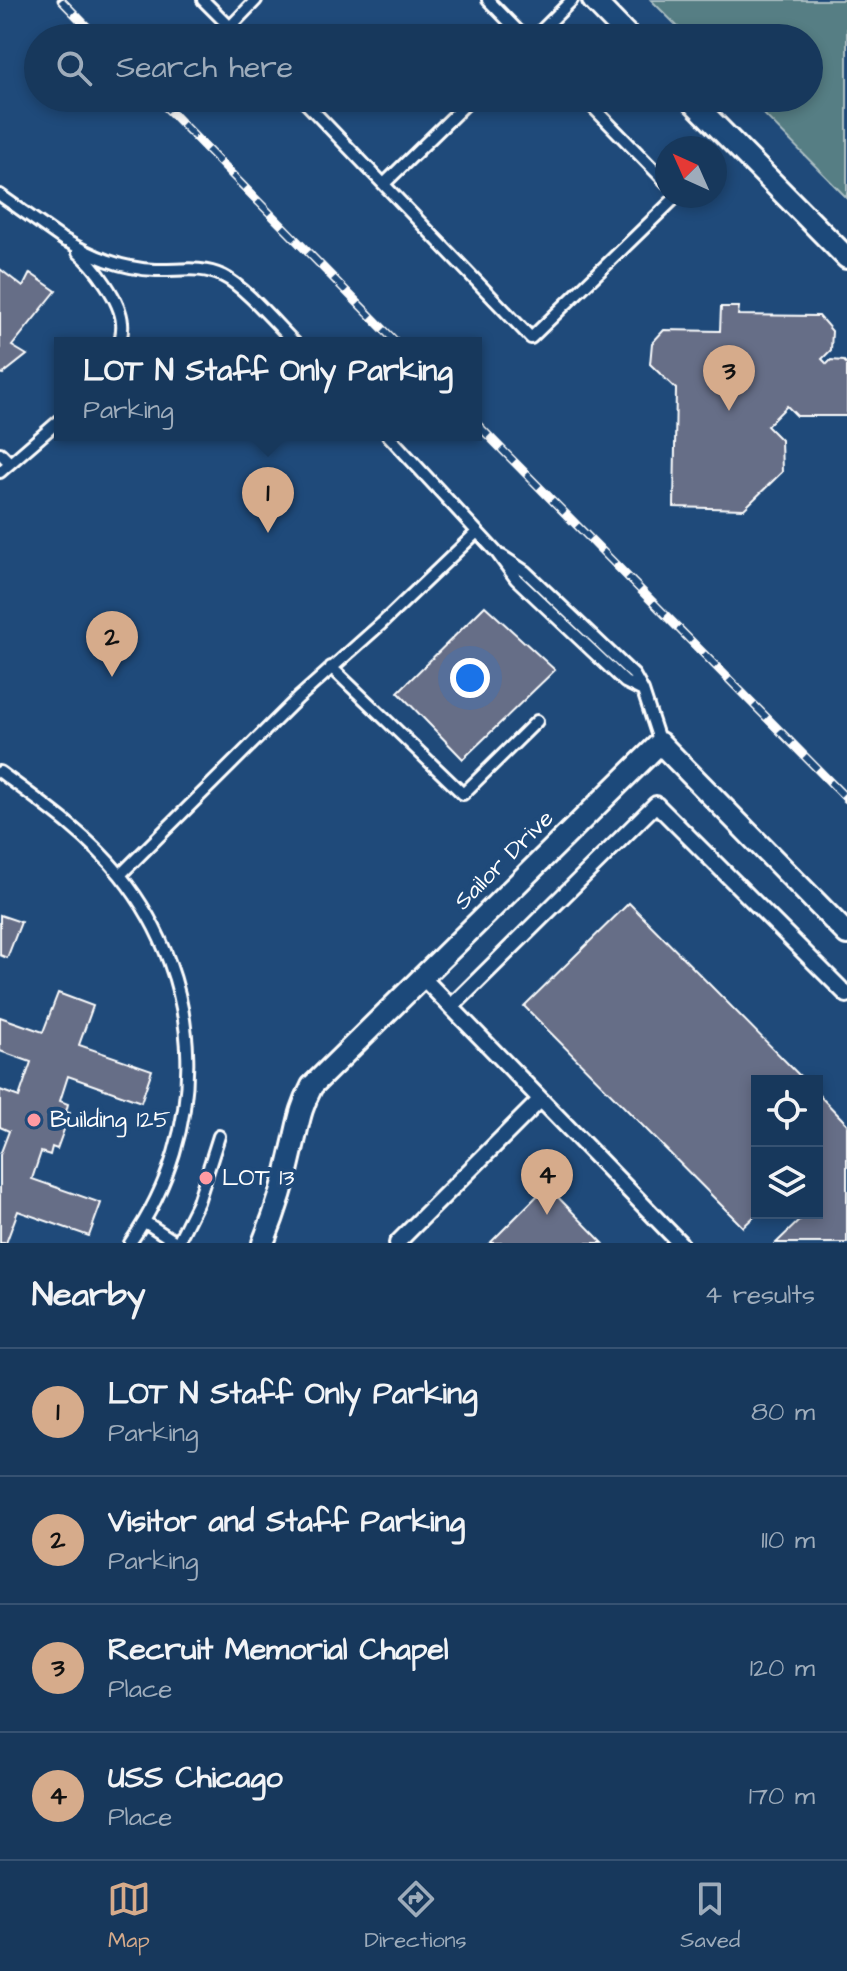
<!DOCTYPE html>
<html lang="en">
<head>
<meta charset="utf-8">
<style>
  :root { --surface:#17385c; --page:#244365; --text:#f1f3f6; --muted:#9eacbb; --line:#365272; --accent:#d6ab8b }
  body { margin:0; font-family:"Architects Daughter",sans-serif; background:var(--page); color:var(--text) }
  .controls { position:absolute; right:24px; bottom:24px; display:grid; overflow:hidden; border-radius:0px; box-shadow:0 4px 12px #0003 }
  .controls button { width:72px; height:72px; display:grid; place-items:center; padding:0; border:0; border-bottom:2px solid var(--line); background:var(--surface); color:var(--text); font:40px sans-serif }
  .compass { position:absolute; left:655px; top:136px; width:72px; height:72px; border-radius:50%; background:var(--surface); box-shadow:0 4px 12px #0003; rotate:315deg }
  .you { position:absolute; left:470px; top:678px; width:28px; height:28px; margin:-20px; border:6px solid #fff; border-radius:50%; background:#1a73e8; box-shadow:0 0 0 12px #1a73e833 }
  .badge { display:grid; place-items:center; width:52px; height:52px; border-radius:50%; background:var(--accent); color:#111; font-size:26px; font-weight:700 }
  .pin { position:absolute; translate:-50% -66px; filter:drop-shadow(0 2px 4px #0008) }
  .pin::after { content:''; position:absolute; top:42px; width:28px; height:24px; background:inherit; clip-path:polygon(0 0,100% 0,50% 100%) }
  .popup { position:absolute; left:54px; top:337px; width:428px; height:104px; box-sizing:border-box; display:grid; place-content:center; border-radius:0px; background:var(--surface); filter:drop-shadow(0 2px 6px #0005); font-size:26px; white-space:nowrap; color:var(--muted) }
  .popup b { font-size:30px; color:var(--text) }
  .popup::after { content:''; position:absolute; left:50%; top:100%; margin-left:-16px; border:16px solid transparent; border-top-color:var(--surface) }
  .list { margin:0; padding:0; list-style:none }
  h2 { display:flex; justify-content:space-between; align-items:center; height:104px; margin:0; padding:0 32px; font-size:34px }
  h2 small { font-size:26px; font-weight:400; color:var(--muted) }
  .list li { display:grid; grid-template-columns:52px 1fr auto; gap:24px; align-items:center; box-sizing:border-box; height:128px; padding:0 32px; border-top:2px solid var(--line) }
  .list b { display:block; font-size:30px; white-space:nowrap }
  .list p { margin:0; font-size:26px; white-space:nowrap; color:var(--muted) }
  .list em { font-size:26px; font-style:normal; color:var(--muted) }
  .icon { flex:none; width:44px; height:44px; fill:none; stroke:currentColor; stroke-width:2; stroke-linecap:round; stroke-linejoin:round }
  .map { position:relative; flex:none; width:847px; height:1243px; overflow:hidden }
  .search { position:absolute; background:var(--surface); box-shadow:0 4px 12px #0003; left:24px; right:24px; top:24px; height:88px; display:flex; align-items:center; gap:20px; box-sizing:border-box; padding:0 28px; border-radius:44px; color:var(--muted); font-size:30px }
  .sheet { height:616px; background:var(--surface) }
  nav { display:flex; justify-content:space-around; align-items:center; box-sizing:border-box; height:112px; border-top:2px solid var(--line); background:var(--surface); font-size:22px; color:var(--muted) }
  nav a { display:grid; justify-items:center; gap:4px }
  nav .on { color:var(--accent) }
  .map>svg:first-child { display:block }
  .green { fill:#577e84; stroke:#abbec2; stroke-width:2 }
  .building { fill:#666e87; stroke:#fff; stroke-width:2 }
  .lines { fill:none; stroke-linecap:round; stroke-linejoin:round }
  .service-casing { stroke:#fff; stroke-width:16 }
  .pedestrian-casing { stroke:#fff; stroke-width:20 }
  .minor-casing { stroke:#fff; stroke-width:26 }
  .service { stroke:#1f4a7a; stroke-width:10 }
  .pedestrian { stroke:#1f4a7a; stroke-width:14 }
  .minor { stroke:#1f4a7a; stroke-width:20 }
  .rail-casing { stroke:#fff; stroke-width:9 }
  .rail { stroke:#1f4a7a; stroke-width:6; stroke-dasharray:18; stroke-linecap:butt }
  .poi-dot { fill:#ff9aa2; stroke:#1f4a7a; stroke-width:3 }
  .labels { text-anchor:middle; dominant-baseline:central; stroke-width:8; stroke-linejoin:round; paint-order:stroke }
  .street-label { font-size:24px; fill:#fff; stroke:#1f4a7a }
  .poi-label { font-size:24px; fill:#fff; stroke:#1f4a7a; text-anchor:start }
</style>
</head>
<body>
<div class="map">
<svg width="847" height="1243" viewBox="0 0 847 1243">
  <rect width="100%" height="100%" fill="#1f4a7a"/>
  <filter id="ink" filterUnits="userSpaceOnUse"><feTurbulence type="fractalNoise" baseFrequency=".0125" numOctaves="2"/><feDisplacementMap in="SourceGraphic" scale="16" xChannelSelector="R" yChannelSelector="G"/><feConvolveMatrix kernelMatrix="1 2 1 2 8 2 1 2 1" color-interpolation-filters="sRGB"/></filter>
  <g filter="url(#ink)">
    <path class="green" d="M 651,0 L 847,0 L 847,198 L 748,98 L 809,98 L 809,38 L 689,38 Z"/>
    <path class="building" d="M 0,269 L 23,287 L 30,273 L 56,291 L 12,346 L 27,355 L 3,374 L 0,372 Z
      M 721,307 L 739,307 L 738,315 L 819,316 L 832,331 L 831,350 L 822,359 L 827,364 L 831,360 L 844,361 L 847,364 L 847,416 L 797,416 L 787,406 L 767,426 L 781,440 L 782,472 L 744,509 L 674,507 L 676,389 L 650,364 L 652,343 L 664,330 L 720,331 Z
      M 485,606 L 555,670 L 463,759 L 398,692 Z
      M 629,903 L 805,1081 L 757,1081 L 758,1213 L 743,1227 L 524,1006 Z
      M 0,915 L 21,922 L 7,958 L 0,955 Z
      M 58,993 L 93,1006 L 79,1045 L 152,1070 L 141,1102 L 68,1076 L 60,1101 L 68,1104 L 66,1112 L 70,1113 L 57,1149 L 52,1147 L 50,1155 L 41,1152 L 32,1179 L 101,1203 L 89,1236 L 18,1211 L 6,1243 L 0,1243 L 0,1155 L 9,1131 L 0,1127 L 0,1090 L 19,1097 L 31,1062 L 0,1051 L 0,1017 L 43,1032 Z
      M 817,1093 L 847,1124 L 847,1243 L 776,1243 L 801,1219 L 796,1213 L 817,1213 Z
      M 547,1186 L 603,1243 L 490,1243 Z"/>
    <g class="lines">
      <g class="service-casing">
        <path id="service" d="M 203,0 L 241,38
          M 488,0 L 525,38
          M 230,27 L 256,0
          M 534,38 L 572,0
          M 301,98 L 531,338 L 677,196
          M 584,98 L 667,183
          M 385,183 L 472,98
          M 0,195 L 65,241
          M 63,239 C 92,256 121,269 156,270 C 179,271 200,265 223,276 C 244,286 277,325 295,343
          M 78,252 C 94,265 121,301 122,323 C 123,330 121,337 120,343
          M 388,435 L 497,553 L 516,579 L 625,682 L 643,691
          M 0,453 L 10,463
          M 0,472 L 60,420
          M 502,556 L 526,572 L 634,675 L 643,691 L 660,743
          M 331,667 L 463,794 L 537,721
          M 0,772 C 42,803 87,834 120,875 C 207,983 209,1130 130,1243
          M 120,875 L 298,698 L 381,624 L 477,532
          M 145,1222 L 177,1243
          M 178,1242 L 198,1202 L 219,1136"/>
      </g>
      <g class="pedestrian-casing">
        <path id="pedestrian" d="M 422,977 L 680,1243
          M 451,1007 L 656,804 L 847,995
          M 397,1243 L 540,1100"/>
      </g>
      <g class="minor-casing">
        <path id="minor" d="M 593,0 L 630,38
          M 689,98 L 847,258
          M 263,1243 C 276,1211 286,1179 293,1146 C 299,1121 300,1109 312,1086 L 660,743 L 847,934"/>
      </g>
      <use href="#service" class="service"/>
      <use href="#pedestrian" class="pedestrian"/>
      <use href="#minor" class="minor"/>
      <g class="rail-casing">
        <path id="rail" d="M 61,0 L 98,38
          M 157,98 L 397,343
          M 476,423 L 847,799"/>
      </g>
      <use href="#rail" class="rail"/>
    </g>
  </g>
  <g class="poi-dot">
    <circle cx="34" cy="1120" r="8"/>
    <circle cx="206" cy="1178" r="8"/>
  </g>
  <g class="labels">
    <g class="street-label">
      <text transform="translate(504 860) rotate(-45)">Sailor Drive</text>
    </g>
    <g class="poi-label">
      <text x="50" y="1120">Building 125</text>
      <text x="222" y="1178">LOT 13</text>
    </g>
  </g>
</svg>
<div class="controls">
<button><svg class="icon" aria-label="locate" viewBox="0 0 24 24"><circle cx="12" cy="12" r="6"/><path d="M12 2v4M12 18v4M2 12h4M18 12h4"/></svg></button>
<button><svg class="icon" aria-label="layers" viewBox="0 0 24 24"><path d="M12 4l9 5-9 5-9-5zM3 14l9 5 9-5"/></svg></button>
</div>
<svg class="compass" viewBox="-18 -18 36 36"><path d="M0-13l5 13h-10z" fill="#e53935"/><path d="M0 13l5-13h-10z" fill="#9eacbb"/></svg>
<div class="you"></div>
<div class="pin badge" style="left:268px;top:533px">1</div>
<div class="popup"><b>LOT N Staff Only Parking</b>Parking</div>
<div class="pin badge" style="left:112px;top:677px">2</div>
<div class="pin badge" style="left:729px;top:411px">3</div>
<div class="pin badge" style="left:547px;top:1215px">4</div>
<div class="search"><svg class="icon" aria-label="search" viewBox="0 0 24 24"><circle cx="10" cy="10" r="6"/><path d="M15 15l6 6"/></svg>Search here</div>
</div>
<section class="sheet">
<h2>Nearby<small>4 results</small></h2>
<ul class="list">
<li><span class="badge">1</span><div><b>LOT N Staff Only Parking</b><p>Parking</p></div><em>80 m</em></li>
<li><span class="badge">2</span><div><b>Visitor and Staff Parking</b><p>Parking</p></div><em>110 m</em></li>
<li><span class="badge">3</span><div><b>Recruit Memorial Chapel</b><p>Place</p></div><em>120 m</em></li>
<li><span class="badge">4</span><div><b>USS Chicago</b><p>Place</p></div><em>170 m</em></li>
</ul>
</section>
<nav>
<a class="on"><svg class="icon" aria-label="map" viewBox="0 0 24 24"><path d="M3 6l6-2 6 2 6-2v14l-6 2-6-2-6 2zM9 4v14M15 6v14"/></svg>Map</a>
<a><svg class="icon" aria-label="directions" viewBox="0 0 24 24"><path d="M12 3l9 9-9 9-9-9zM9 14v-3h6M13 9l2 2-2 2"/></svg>Directions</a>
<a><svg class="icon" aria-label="saved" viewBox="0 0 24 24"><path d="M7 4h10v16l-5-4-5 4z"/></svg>Saved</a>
</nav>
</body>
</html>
